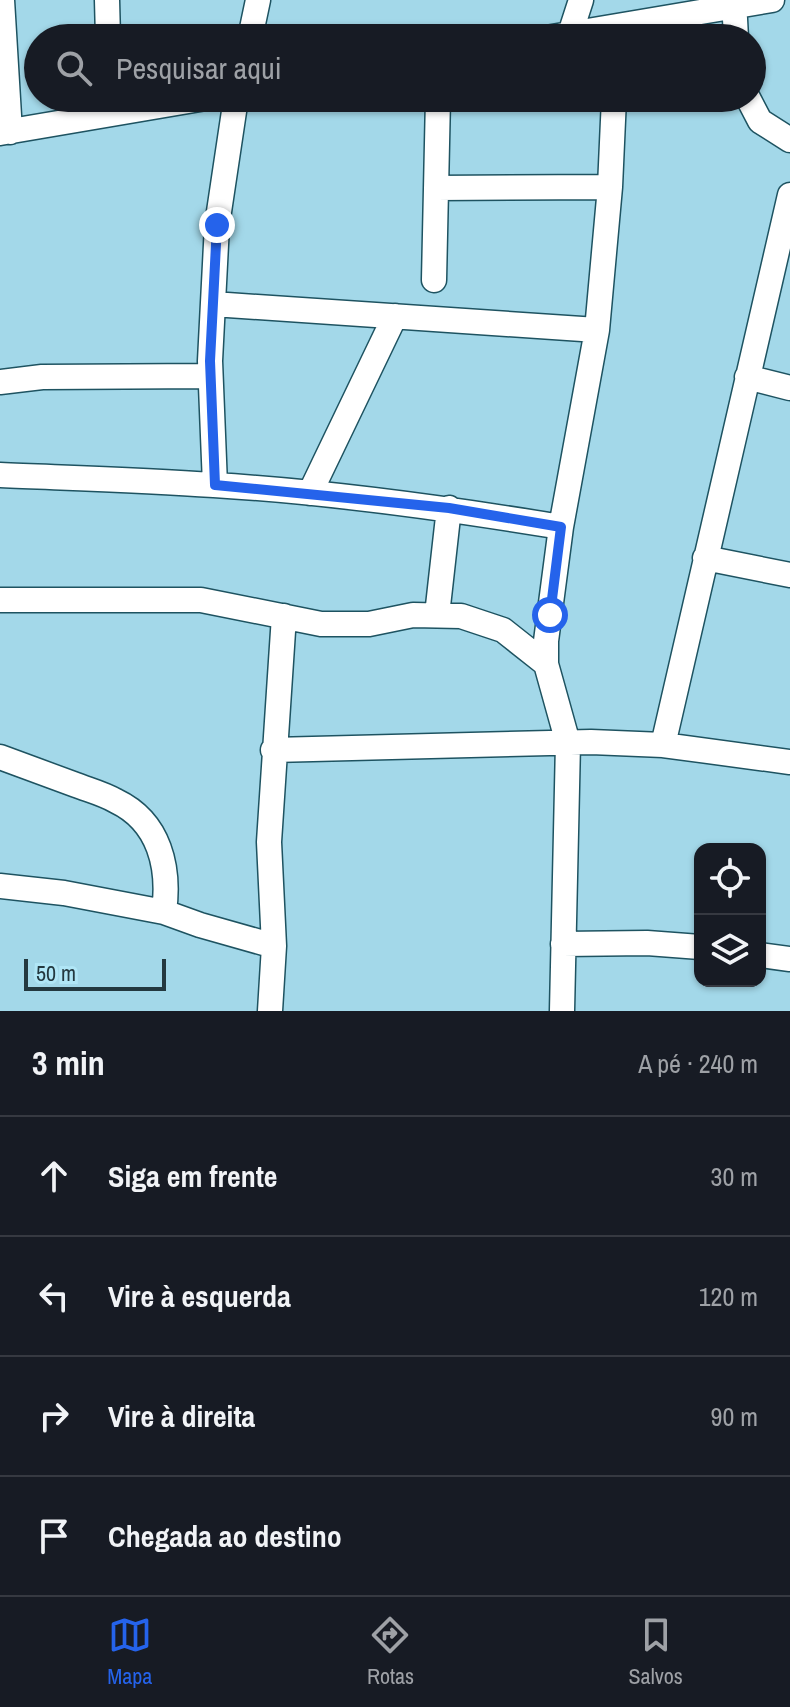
<!DOCTYPE html>
<html lang="pt">
<head>
<meta charset="utf-8">
<style>
  :root { --surface:#171b24; --page:#20242c; --text:#f1f3f6; --muted:#9ea1a6; --line:#363941; --accent:#2563eb }
  body { margin:0; font-family:"Archivo Narrow",sans-serif; background:var(--page); color:var(--text) }
  .controls { position:absolute; right:24px; bottom:24px; display:grid; overflow:hidden; border-radius:16px; box-shadow:0 2px 6px #0004 }
  .controls button { width:72px; height:72px; display:grid; place-items:center; padding:0; border:0; border-bottom:2px solid var(--line); background:var(--surface); color:var(--text); font:40px sans-serif }
  .scale { position:absolute; left:24px; bottom:20px; width:142px; box-sizing:border-box; padding-left:8px; border:4px solid #23383f; border-top:0; font-size:22px; line-height:28px; white-space:nowrap; color:#23383f; -webkit-text-stroke:6px #b0e6f6; paint-order:stroke }
  .stop { position:absolute; width:24px; height:24px; margin:-18px; border:6px solid #2563eb; border-radius:50%; background:#fff }
  .stop.end { background:#2563eb; border-color:#fff; box-shadow:0 2px 8px #0008 }
  .list { margin:0; padding:0; list-style:none }
  h2 { display:flex; justify-content:space-between; align-items:center; height:104px; margin:0; padding:0 32px; font-size:34px }
  h2 small { font-size:26px; font-weight:400; color:var(--muted) }
  .list li { display:grid; grid-template-columns:52px 1fr auto; gap:24px; align-items:center; box-sizing:border-box; height:120px; padding:0 32px; border-top:2px solid var(--line) }
  .list b { display:block; font-size:30px; white-space:nowrap }
  .list em { font-size:26px; font-style:normal; color:var(--muted) }
  .icon { flex:none; width:44px; height:44px; fill:none; stroke:currentColor; stroke-width:2; stroke-linecap:round; stroke-linejoin:round }
  .map { position:relative; flex:none; width:790px; height:1011px; overflow:hidden }
  .search { position:absolute; background:var(--surface); box-shadow:0 2px 6px #0004; left:24px; right:24px; top:24px; height:88px; display:flex; align-items:center; gap:20px; box-sizing:border-box; padding:0 28px; border-radius:44px; color:var(--muted); font-size:30px }
  .sheet { height:584px; background:var(--surface) }
  nav { display:flex; justify-content:space-around; align-items:center; box-sizing:border-box; height:112px; border-top:2px solid var(--line); background:var(--surface); font-size:22px; color:var(--muted) }
  nav a { display:grid; justify-items:center; gap:4px }
  nav .on { color:var(--accent) }
  .map>svg:first-child { display:block }
  .lines { fill:none; stroke-linecap:round; stroke-linejoin:round }
  .minor-casing { stroke:#1e5361; stroke-width:27 }
  .minor { stroke:#fff; stroke-width:24 }
  .route { stroke:#2563eb; stroke-width:10 }
</style>
</head>
<body>
<div class="map">
<svg width="790" height="1011" viewBox="0 0 790 1011">
  <rect width="100%" height="100%" fill="#a3d8e9"/>
  <g class="lines">
    <g class="minor-casing">
      <path id="minor" d="M 2,0 L 10,132
        M 107,0 L 108,38
        M 734,0 L 736,38
        M 570,34 L 581,0
        M 250,38 L 258,0
        M 546,38 L 772,0
        M 748,98 L 760,121 L 790,140
        M 0,133 L 206,98
        M 436,188 L 610,187
        M 434,280 L 438,98
        M 213,304 L 597,330
        M 747,377 L 790,388
        M 0,382 L 42,377 L 210,376
        M 0,475 C 71,478 143,480 214,485 C 330,492 446,508 561,527
        M 215,485 L 210,361 L 217,225 L 236,98
        M 310,493 L 395,316
        M 705,558 L 790,575
        M 0,600 L 201,600 L 321,624 L 369,624 L 413,615 L 461,616 L 503,630 L 546,664
        M 437,615 L 449,508
        M 663,745 L 790,195
        M 273,750 L 591,742 L 663,745 L 790,762
        M 0,757 C 25,766 51,776 76,785 C 89,790 104,794 116,801 C 160,822 170,868 164,912
        M 0,886 L 64,893 L 164,912 L 200,925 L 274,946
        M 563,944 L 647,943 L 700,947
        M 760,955 L 790,959
        M 270,1011 L 274,946 L 269,842 L 284,616
        M 562,1011 L 568,743 L 546,664 L 546,641 L 561,527 L 597,330 L 610,187 L 614,98"/>
    </g>
    <use href="#minor" class="minor"/>
  </g>
  <g class="lines">
    <path class="route" d="M 217,225 L 210,361 L 215,485 L 449,508 L 561,527 L 550,615"/>
  </g>
</svg>
<div class="controls">
<button><svg class="icon" aria-label="locate" viewBox="0 0 24 24"><circle cx="12" cy="12" r="6"/><path d="M12 2v4M12 18v4M2 12h4M18 12h4"/></svg></button>
<button><svg class="icon" aria-label="layers" viewBox="0 0 24 24"><path d="M12 4l9 5-9 5-9-5zM3 14l9 5 9-5"/></svg></button>
</div>
<div class="scale">50 m</div>
<div class="stop" style="left:550px;top:615px"></div>
<div class="stop end" style="left:217px;top:225px"></div>
<div class="search"><svg class="icon" aria-label="search" viewBox="0 0 24 24"><circle cx="10" cy="10" r="6"/><path d="M15 15l6 6"/></svg>Pesquisar aqui</div>
</div>
<section class="sheet">
<h2>3 min<small>A pé · 240 m</small></h2>
<ul class="list">
<li><svg class="icon" aria-label="ahead" viewBox="0 0 24 24"><path d="M12 20V5M6 11l6-6 6 6"/></svg><div><b>Siga em frente</b></div><em>30 m</em></li>
<li><svg class="icon" aria-label="left" viewBox="0 0 24 24"><path d="M17 20v-9H6M10 6l-5 5 5 5"/></svg><div><b>Vire à esquerda</b></div><em>120 m</em></li>
<li><svg class="icon" aria-label="right" viewBox="0 0 24 24"><path d="M7 20v-9h11M14 6l5 5-5 5"/></svg><div><b>Vire à direita</b></div><em>90 m</em></li>
<li><svg class="icon" aria-label="arrive" viewBox="0 0 24 24"><path d="M6 21V4h12l-3 4 3 4H6"/></svg><div><b>Chegada ao destino</b></div></li>
</ul>
</section>
<nav>
<a class="on"><svg class="icon" aria-label="map" viewBox="0 0 24 24"><path d="M3 6l6-2 6 2 6-2v14l-6 2-6-2-6 2zM9 4v14M15 6v14"/></svg>Mapa</a>
<a><svg class="icon" aria-label="directions" viewBox="0 0 24 24"><path d="M12 3l9 9-9 9-9-9zM9 14v-3h6M13 9l2 2-2 2"/></svg>Rotas</a>
<a><svg class="icon" aria-label="saved" viewBox="0 0 24 24"><path d="M7 4h10v16l-5-4-5 4z"/></svg>Salvos</a>
</nav>
</body>
</html>
